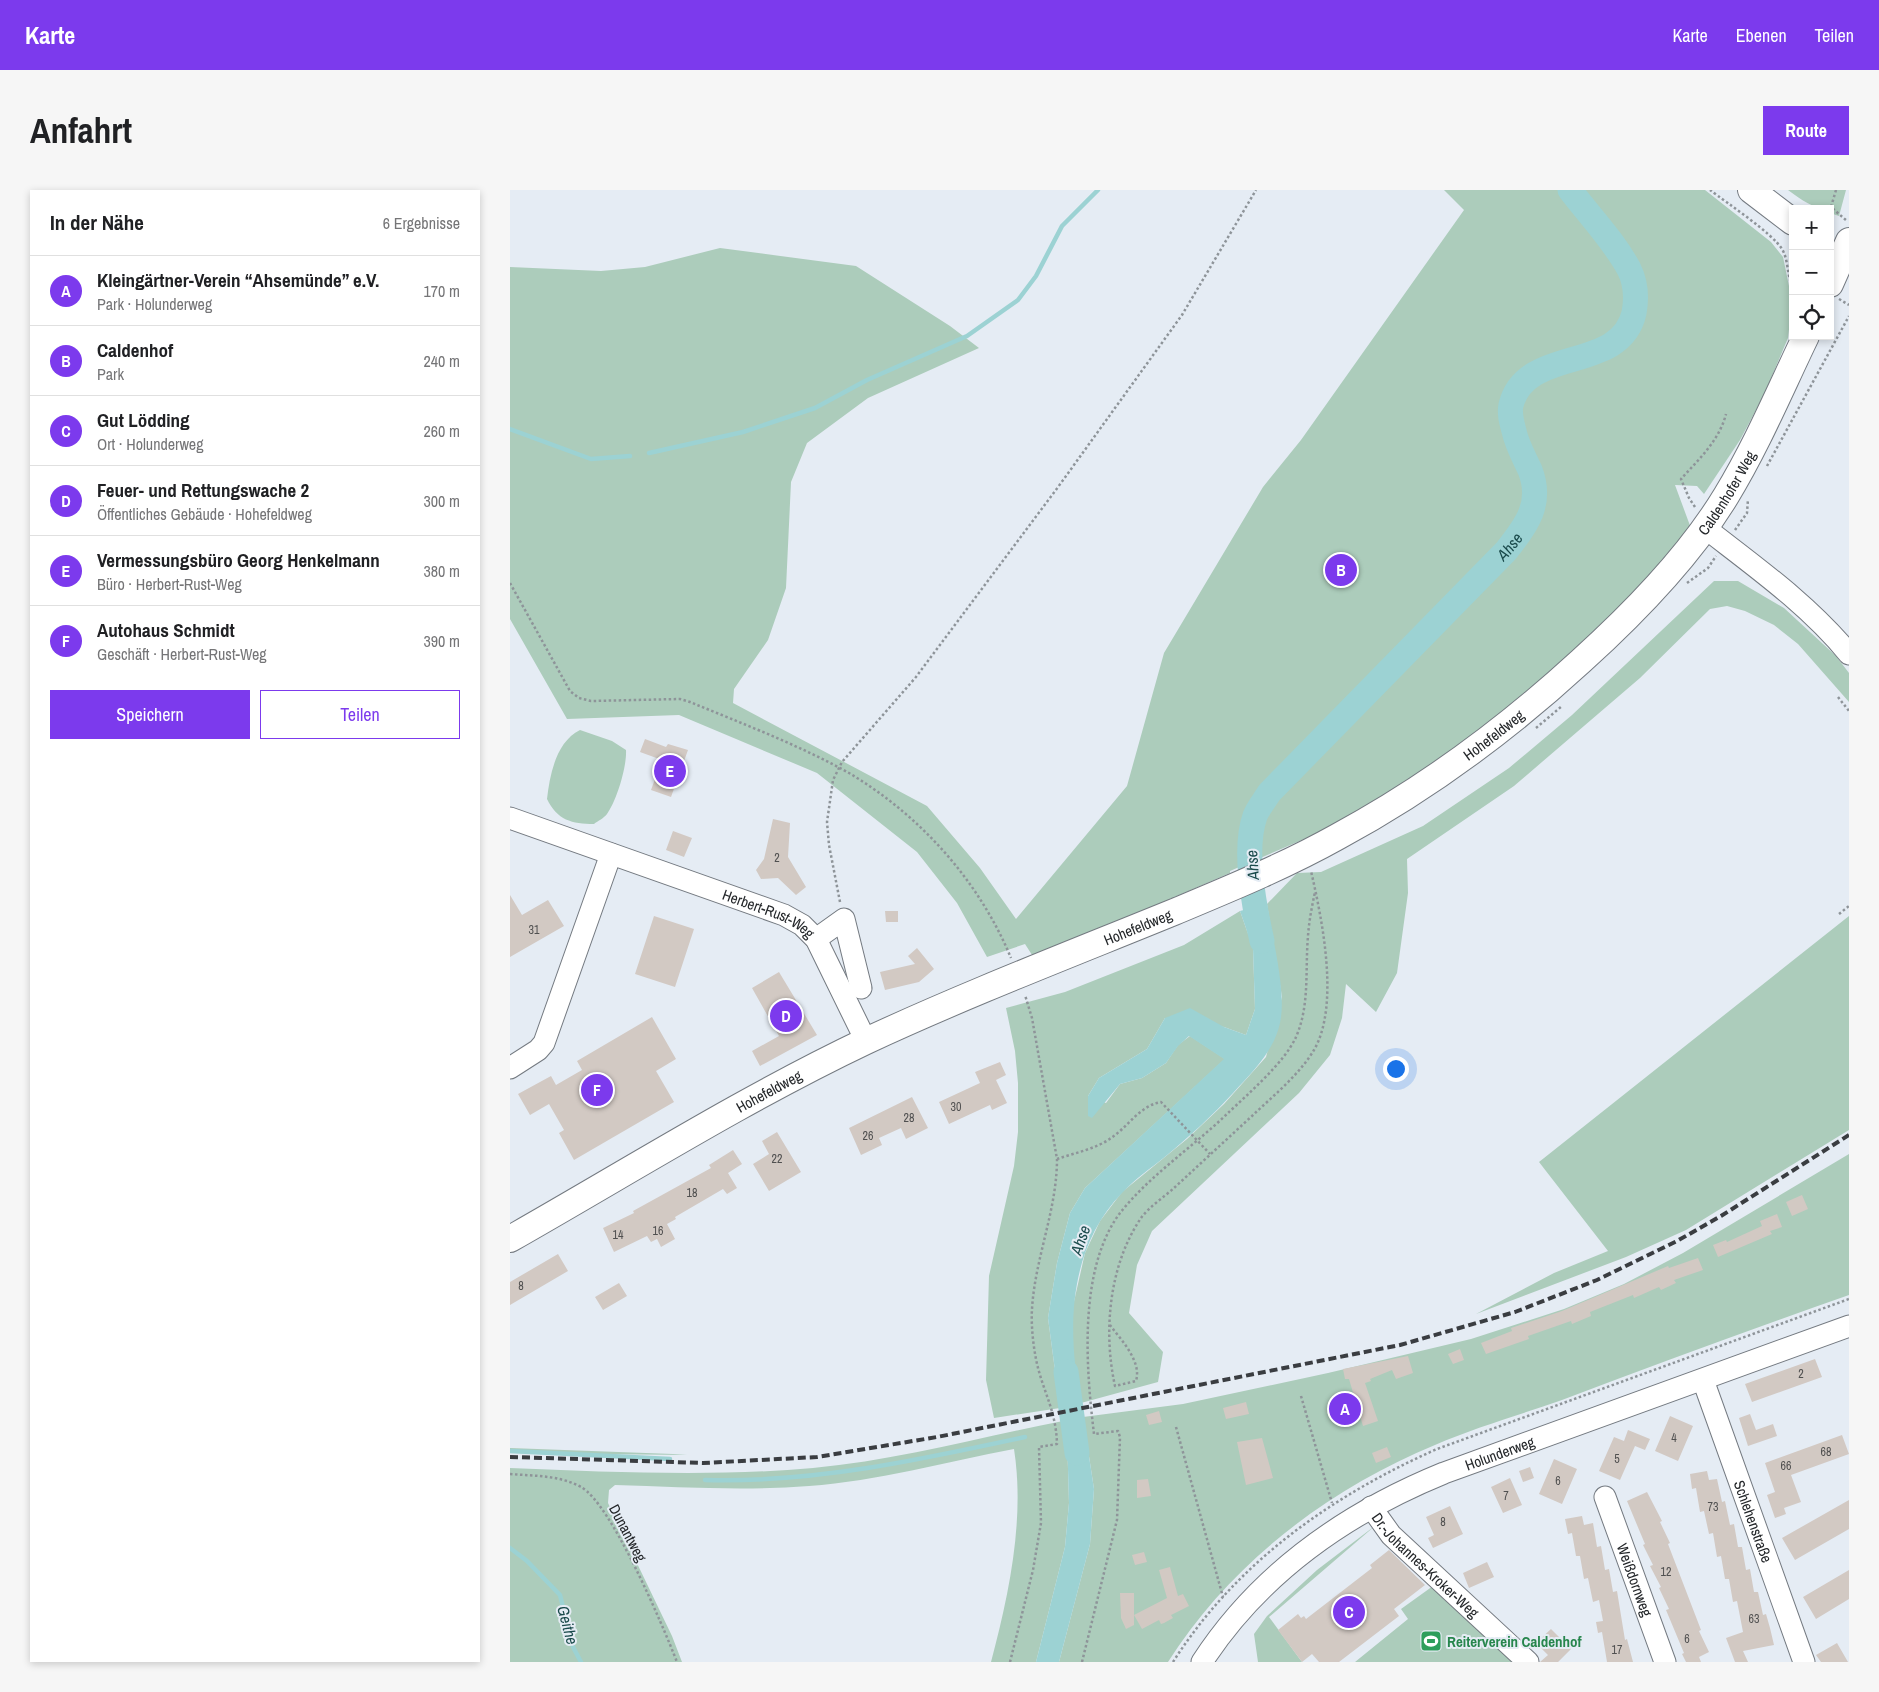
<!DOCTYPE html>
<html lang="de">
<head>
<meta charset="utf-8">
<style>
  :root { --surface:#fff; --page:#f6f6f6; --text:#202124; --muted:#757577; --line:#e0e0e0; --accent:#7c3aed }
  body { margin:0; font-family:"Archivo Narrow",sans-serif; background:var(--page); color:var(--text) }
  .controls { position:absolute; right:15px; top:15px; display:grid; overflow:hidden; border-radius:0px; box-shadow:0 2px 8px #0003 }
  .controls button { width:45px; height:45px; display:grid; place-items:center; padding:0; border:0; border-bottom:1px solid var(--line); background:var(--surface); color:var(--text); font:25px sans-serif }
  .you { position:absolute; left:885px; top:878px; width:18px; height:18px; margin:-12px; border:4px solid #fff; border-radius:50%; background:#1a73e8; box-shadow:0 0 0 8px #1a73e833 }
  .badge { display:grid; place-items:center; width:32px; height:32px; border-radius:50%; background:var(--accent); color:#fff; font-size:16px; font-weight:700 }
  .pin { position:absolute; translate:-50% -50%; border:2px solid #fff; box-shadow:0 1px 5px #0006 }
  .list { margin:0; padding:0; list-style:none }
  h2 { display:flex; justify-content:space-between; align-items:center; height:65px; margin:0; padding:0 20px; font-size:21px }
  h2 small { font-size:16px; font-weight:400; color:var(--muted) }
  .list li { display:grid; grid-template-columns:32px 1fr auto; gap:15px; align-items:center; box-sizing:border-box; height:70px; padding:0 20px; border-top:1px solid var(--line) }
  .list b { display:block; font-size:19px; white-space:nowrap }
  .list p { margin:0; font-size:16px; white-space:nowrap; color:var(--muted) }
  .list em { font-size:16px; font-style:normal; color:var(--muted) }
  .actions { display:flex; gap:10px; padding:15px 20px }
  .actions a { flex:1; padding:11px 0; border:1px solid var(--accent); border-radius:0px; text-align:center; font-size:18px; color:var(--accent) }
  .actions .main { background:var(--accent); color:#fff }
  .icon { flex:none; width:28px; height:28px; fill:none; stroke:currentColor; stroke-width:2; stroke-linecap:round; stroke-linejoin:round }
  .map { position:relative; flex:none; width:1339px; height:1472px; overflow:hidden; border-radius:0px }
  header { display:flex; align-items:center; gap:30px; box-sizing:border-box; height:70px; padding:0 25px; background:var(--accent); color:#fff }
  header strong { font-size:24px }
  nav { display:flex; gap:28px; margin-inline-start:auto; font-size:18px }
  .intro { display:flex; align-items:center; justify-content:space-between; box-sizing:border-box; height:120px; padding:0 30px }
  h1 { margin:0; font-size:35px }
  .button { padding:12px 22px; border-radius:0px; background:var(--accent); color:#fff; font-size:18px; font-weight:700 }
  main { display:flex; gap:30px; padding:0 30px }
  aside { flex:1; background:var(--surface); border-radius:0px; box-shadow:0 2px 8px #0003 }
  .map>svg:first-child { display:block }
  .green { fill:#acccbb }
  .water { fill:#9cd2d3 }
  .lines { fill:none; stroke-linecap:round; stroke-linejoin:round }
  .stream { stroke:#9cd2d3; stroke-width:4.5 }
  .river { stroke:#9cd2d3; stroke-width:25 }
  .building { fill:#d2c9c3 }
  .minor-casing { stroke:#747a81; stroke-width:23 }
  .major-casing { stroke:#747a81; stroke-width:28 }
  .path { stroke:#8e9499; stroke-width:2.5; stroke-dasharray:2.5 2.5; stroke-linecap:butt }
  .minor { stroke:#fff; stroke-width:21 }
  .major { stroke:#fff; stroke-width:26 }
  .rail { stroke:#3a3d41; stroke-width:4; stroke-dasharray:8 4; stroke-linecap:butt }
  .labels { text-anchor:middle; dominant-baseline:central; stroke-width:4; stroke-linejoin:round; paint-order:stroke }
  .number-label { font-size:12px; fill:#505050 }
  .street-label { font-size:15px; fill:#24272a; stroke:#e5ecf4 }
  .leisure-label { font-size:15px; font-weight:bold; fill:#27864d; stroke:#e5ecf4; text-anchor:start }
  .water-label { font-size:16px; font-style:italic; fill:#1a4a4b; stroke:#e5ecf4 }
</style>
</head>
<body>
<header>
<strong>Karte</strong>
<nav><a>Karte</a><a>Ebenen</a><a>Teilen</a></nav>
</header>
<div class="intro"><h1>Anfahrt</h1><a class="button">Route</a></div>
<main>
<aside>
<h2>In der Nähe<small>6 Ergebnisse</small></h2>
<ul class="list">
<li><span class="badge">A</span><div><b>Kleingärtner-Verein “Ahsemünde” e.V.</b><p>Park · Holunderweg</p></div><em>170 m</em></li>
<li><span class="badge">B</span><div><b>Caldenhof</b><p>Park</p></div><em>240 m</em></li>
<li><span class="badge">C</span><div><b>Gut Lödding</b><p>Ort · Holunderweg</p></div><em>260 m</em></li>
<li><span class="badge">D</span><div><b>Feuer- und Rettungswache 2</b><p>Öffentliches Gebäude · Hohefeldweg</p></div><em>300 m</em></li>
<li><span class="badge">E</span><div><b>Vermessungsbüro Georg Henkelmann</b><p>Büro · Herbert-Rust-Weg</p></div><em>380 m</em></li>
<li><span class="badge">F</span><div><b>Autohaus Schmidt</b><p>Geschäft · Herbert-Rust-Weg</p></div><em>390 m</em></li>
</ul>
<div class="actions"><a class="main">Speichern</a><a>Teilen</a></div>
</aside>
<div class="map">
<svg width="1339" height="1472" viewBox="0 0 1339 1472">
  <rect width="100%" height="100%" fill="#e5ecf4"/>
  <path class="green" d="M 934,0 L 1195,0 L 1261,52 L 1273,67 L 1279,96 L 1282,114 L 1278,148 L 1254,205 L 1230,250 L 1194,304 L 1187,296 L 1165,295 L 1182,341 L 1053,481 L 848,626 L 720,681 L 720,683 L 524,768 L 515,754 L 477,767 L 447,713 L 407,662 L 307,583 L 169,525 L 57,529 L 0,429 L 0,77 L 91,81 L 135,77 L 210,58 L 346,76 L 440,136 L 469,158 L 358,208 L 297,253 L 281,292 L 276,398 L 258,450 L 224,499 L 223,513 L 417,616 L 470,678 L 506,729 L 617,596 L 654,463 L 753,297 L 791,250 L 954,20 Z
    M 1278,0 L 1336,0 L 1329,26 L 1320,23 L 1320,19 C 1303,19 1292,10 1278,0 Z
    M 1204,391 L 1228,391 L 1274,418 L 1326,466 L 1339,483 L 1339,512 L 1288,454 L 1264,435 L 1235,421 L 1217,416 L 1200,419 L 1130,488 L 1004,596 L 897,669 L 898,703 L 887,783 L 866,822 L 836,794 L 832,828 L 820,865 L 789,903 L 642,1041 L 627,1075 L 619,1123 L 653,1162 L 648,1192 L 571,1213 L 564,1176 L 562,1143 L 563,1116 L 575,1063 L 590,1031 L 612,1002 L 677,949 L 714,914 L 756,867 L 772,807 L 757,714 L 787,683 L 811,682 L 913,636 L 999,578 L 1062,525 Z
    M 70,540 L 102,551 L 116,560 C 117,576 107,610 97,624 C 94,628 88,631 84,634 C 62,634 47,630 37,609 C 40,584 46,552 70,540 Z
    M 730,721 L 743,758 L 745,819 L 736,845 L 714,837 L 655,828 L 637,859 L 589,888 L 578,906 L 596,913 L 610,894 L 632,888 L 656,873 L 668,855 L 680,846 L 715,869 L 575,998 L 560,1023 L 547,1073 L 538,1128 L 550,1218 L 484,1228 L 476,1190 L 479,1086 L 504,976 L 508,942 L 508,893 L 505,861 L 496,818 L 555,802 L 674,755 Z
    M 1339,726 L 1339,940 L 1176,1040 L 1116,1067 L 966,1124 L 1044,1083 L 1098,1061 L 1029,972 Z
    M 1339,964 L 1339,1105 C 1243,1139 1147,1174 1052,1210 C 1010,1225 966,1237 925,1255 C 818,1299 720,1374 658,1472 L 549,1472 L 580,1354 L 584,1299 L 573,1227 L 673,1214 L 818,1183 L 961,1149 L 1054,1119 L 1114,1094 L 1173,1063 Z
    M 553,1231 L 557,1245 L 559,1313 L 555,1357 L 526,1472 L 481,1472 C 499,1404 515,1329 504,1259 C 436,1272 368,1291 299,1296 C 235,1301 170,1297 105,1295 L 99,1300 L 98,1313 L 162,1446 L 172,1472 L 0,1472 L 0,1278 C 101,1282 202,1287 303,1278 C 388,1270 470,1247 553,1231 Z
    M 0,1258 L 163,1264 L 177,1265 L 0,1263 Z
    M 866,1335 L 1016,1472 L 845,1472 L 898,1429 L 891,1419 L 923,1396 L 881,1355 L 866,1335 L 759,1427 L 792,1472 L 748,1472 L 744,1444 L 757,1426 L 807,1380 Z"/>
  <path class="water" d="M 757,714 C 762,747 777,802 770,833 C 764,861 743,881 724,902 C 703,925 680,946 656,966 C 641,978 625,989 612,1003 C 557,1060 557,1141 571,1213 L 550,1218 L 538,1128 L 547,1073 L 560,1023 L 575,998 L 714,869 L 679,846 L 668,856 L 656,873 L 632,888 L 610,894 L 582,928 L 578,926 L 578,906 L 589,888 L 637,859 L 655,828 L 680,818 L 714,837 L 736,845 L 745,819 L 743,758 L 730,721 Z
    M 573,1227 L 584,1299 L 580,1354 L 549,1472 L 526,1472 L 555,1357 L 559,1313 L 557,1245 L 553,1231 Z"/>
  <g class="lines">
    <path class="stream" d="M 0,239 L 81,269 L 120,266
      M 139,263 L 233,242 L 305,218 L 357,190 L 457,146 L 508,110 L 526,86 L 552,36 L 588,0
      M 0,1261 L 160,1269
      M 195,1290 C 303,1293 409,1270 515,1247
      M 0,1358 L 17,1371 L 50,1405 L 63,1457 L 71,1472"/>
    <g class="river">
      <path id="s1" d="M 752,751 C 744,716 733,660 745,626 C 748,618 755,610 759,603 L 996,361 C 1017,335 1033,313 1020,280 C 1014,267 1007,255 1004,241 C 1002,233 999,224 1001,215 C 1016,155 1110,184 1124,123 C 1127,107 1126,93 1119,79 C 1104,51 1079,25 1060,0"/>
      <path d="M 556,1182 L 567,1263"/>
    </g>
  </g>
  <path class="building" d="M 135,549 L 156,557 L 158,554 L 178,560 L 161,607 L 141,600 L 152,570 L 130,562 Z
    M 263,629 L 280,633 L 278,667 L 296,697 L 286,705 L 268,688 L 251,689 L 246,680 L 254,669 Z
    M 163,641 L 182,648 L 174,667 L 156,660 Z
    M 0,705 L 12,725 L 38,710 L 54,736 L 0,767 Z
    M 375,721 L 388,721 L 388,732 L 376,732 Z
    M 144,726 L 184,739 L 165,797 L 125,784 Z
    M 407,758 L 424,779 L 409,792 L 375,800 L 370,782 L 405,774 L 398,766 Z
    M 269,782 L 307,845 L 250,876 L 242,861 L 269,846 L 242,798 Z
    M 142,827 L 166,869 L 146,881 L 164,912 L 64,970 L 49,943 L 54,940 L 39,914 L 20,925 L 8,904 L 41,886 L 46,895 L 72,880 L 67,871 Z
    M 490,872 L 496,885 L 486,890 L 497,913 L 482,920 L 480,915 L 439,934 L 429,912 L 470,893 L 465,882 Z
    M 402,907 L 418,938 L 396,949 L 391,938 L 369,948 L 372,955 L 351,965 L 339,938 Z
    M 267,942 L 291,982 L 259,1001 L 243,974 L 259,964 L 252,951 Z
    M 223,960 L 232,974 L 218,983 L 227,998 L 217,1004 L 213,999 L 165,1027 L 166,1029 L 157,1034 L 165,1049 L 151,1057 L 147,1049 L 141,1052 L 137,1046 L 104,1062 L 93,1038 L 124,1023 L 123,1021 L 201,978 L 199,975 Z
    M 1292,1005 L 1298,1019 L 1282,1026 L 1276,1012 Z
    M 1267,1024 L 1272,1037 L 1260,1041 L 1262,1044 L 1208,1067 L 1203,1055 L 1216,1050 L 1217,1052 L 1252,1036 L 1250,1031 Z
    M 48,1064 L 58,1081 L 0,1115 L 0,1092 Z
    M 1188,1068 L 1193,1080 L 1164,1090 L 1166,1093 L 1151,1100 L 1149,1097 L 1124,1108 L 1123,1105 L 1080,1122 L 1081,1126 L 1062,1134 L 1061,1131 L 1018,1146 L 1019,1149 L 976,1164 L 971,1153 L 1002,1141 L 1001,1138 L 1052,1121 L 1158,1076 L 1159,1078 Z
    M 109,1093 L 117,1106 L 93,1120 L 85,1107 Z
    M 950,1159 L 954,1170 L 943,1174 L 938,1164 Z
    M 898,1166 L 903,1183 L 886,1189 L 882,1180 L 860,1189 L 861,1191 L 855,1193 L 868,1231 L 853,1236 L 839,1189 L 835,1189 L 833,1179 Z
    M 1305,1169 L 1312,1187 L 1242,1212 L 1235,1194 Z
    M 736,1212 L 739,1224 L 716,1229 L 713,1218 Z
    M 649,1221 L 652,1232 L 639,1235 L 636,1225 Z
    M 1240,1224 L 1246,1240 L 1263,1234 L 1267,1246 L 1238,1256 L 1229,1228 Z
    M 1160,1226 L 1183,1236 L 1168,1271 L 1145,1261 Z
    M 1118,1240 L 1140,1249 L 1135,1260 L 1125,1256 L 1110,1290 L 1089,1281 L 1104,1247 L 1114,1251 Z
    M 1332,1245 L 1339,1264 L 1281,1285 L 1291,1312 L 1274,1318 L 1276,1324 L 1265,1328 L 1257,1305 L 1265,1302 L 1255,1273 Z
    M 752,1248 L 763,1288 L 736,1295 L 727,1252 Z
    M 877,1257 L 881,1267 L 866,1273 L 862,1263 Z
    M 1044,1269 L 1067,1279 L 1052,1314 L 1029,1304 Z
    M 1020,1277 L 1024,1288 L 1013,1292 L 1009,1281 Z
    M 1197,1281 L 1199,1290 L 1207,1289 L 1212,1312 L 1215,1311 L 1220,1335 L 1224,1334 L 1228,1357 L 1232,1357 L 1236,1380 L 1240,1379 L 1244,1402 L 1248,1402 L 1253,1425 L 1256,1424 L 1260,1438 L 1264,1455 L 1233,1461 L 1238,1472 L 1225,1472 L 1216,1448 L 1233,1442 L 1227,1411 L 1223,1412 L 1219,1389 L 1215,1389 L 1211,1366 L 1207,1367 L 1203,1343 L 1199,1344 L 1194,1321 L 1190,1322 L 1186,1298 L 1182,1299 L 1180,1284 Z
    M 1000,1288 L 1012,1315 L 993,1323 L 981,1297 Z
    M 638,1289 L 641,1306 L 627,1308 L 627,1290 Z
    M 1137,1302 L 1152,1331 L 1150,1332 L 1160,1353 L 1158,1354 L 1191,1440 L 1189,1441 L 1199,1462 L 1189,1467 L 1191,1472 L 1176,1472 L 1172,1464 L 1174,1463 L 1156,1420 L 1159,1419 L 1149,1398 L 1151,1397 L 1140,1376 L 1143,1375 L 1133,1355 L 1135,1354 L 1117,1311 Z
    M 1339,1310 L 1339,1339 L 1285,1370 L 1272,1348 Z
    M 940,1316 L 953,1344 L 923,1358 L 918,1348 L 924,1345 L 916,1327 Z
    M 1072,1326 L 1074,1335 L 1083,1333 L 1087,1357 L 1091,1356 L 1095,1380 L 1099,1379 L 1103,1402 L 1107,1401 L 1115,1450 L 1117,1449 L 1123,1472 L 1097,1472 L 1092,1442 L 1088,1443 L 1086,1432 L 1093,1431 L 1089,1410 L 1083,1412 L 1078,1388 L 1074,1389 L 1070,1366 L 1066,1366 L 1062,1343 L 1058,1344 L 1055,1329 Z
    M 879,1360 L 915,1395 L 884,1419 L 889,1426 L 829,1472 L 809,1472 L 802,1464 L 792,1472 L 768,1440 L 788,1424 L 791,1428 L 794,1426 L 796,1429 L 862,1378 L 860,1375 Z
    M 634,1362 L 637,1372 L 625,1375 L 622,1365 Z
    M 977,1372 L 984,1387 L 959,1398 L 953,1383 Z
    M 660,1377 L 668,1406 L 673,1404 L 679,1416 L 661,1425 L 663,1428 L 654,1433 L 651,1434 L 649,1430 L 632,1439 L 624,1425 L 657,1408 L 649,1380 Z
    M 1339,1380 L 1339,1409 L 1306,1429 L 1293,1407 Z
    M 610,1403 L 624,1403 L 624,1435 L 616,1439 L 611,1428 Z
    M 1041,1439 L 1061,1459 L 1048,1472 L 1030,1472 L 1038,1465 L 1026,1453 Z
    M 1327,1453 L 1338,1472 L 1311,1472 L 1306,1465 Z"/>
  <g class="lines">
    <g class="minor-casing">
      <g id="minor">
        <path d="M 1194,337 C 1244,376 1298,414 1339,464"/>
        <path id="s2" d="M 0,628 L 274,725 L 292,735 L 306,749 L 356,851"/>
        <path d="M 306,749 L 334,729 L 351,798"/>
        <path d="M 0,878 L 28,860 L 34,853 L 101,664"/>
        <path id="s3" d="M 1193,1190 L 1294,1472"/>
        <path id="s4" d="M 1095,1307 L 1155,1472"/>
        <path id="s5" d="M 861,1317 L 881,1345 L 1018,1472"/>
        <path id="s6" d="M 692,1472 C 750,1383 836,1323 934,1283 L 1339,1136"/>
      </g>
    </g>
    <g class="major-casing">
      <g id="major">
        <path d="M 1241,0 L 1283,32"/>
        <path d="M 1320,94 L 1339,51"/>
        <path id="s7" d="M 0,1049 C 118,982 234,909 356,851 C 457,804 561,764 664,722 C 719,699 775,676 827,647 C 916,599 997,539 1071,471 C 1123,424 1179,367 1216,306 C 1247,255 1270,200 1296,146"/>
      </g>
    </g>
    <path class="path" d="M 1200,0 C 1217,13 1262,43 1272,59 C 1278,69 1277,82 1281,93 L 1283,93
      M 1326,0 L 1321,17 L 1337,31
      M 1329,109 L 1339,115
      M 1257,276 L 1339,126
      M 1185,317 L 1179,308 L 1171,289 C 1189,269 1209,251 1216,224
      M 1225,340 L 1237,323 L 1238,309
      M 0,393 L 60,501 L 69,508 L 81,511 L 170,509 L 180,512 C 231,533 291,556 339,583 C 411,626 469,691 501,768
      M 1177,393 L 1198,378 L 1206,366
      M 1328,507 L 1339,521
      M 1026,538 L 1052,516
      M 330,712 L 319,655 L 317,632 L 323,590 L 332,572 L 406,487 L 551,293 L 672,125 L 746,0
      M 1329,724 L 1339,716
      M 547,969 C 564,963 586,959 601,948 C 618,937 629,916 651,912 L 700,964
      M 600,1135 C 611,1150 632,1171 626,1191 L 605,1196 C 593,1142 599,1075 631,1028 C 639,1017 654,1007 664,998 C 690,974 716,950 742,926 C 763,906 789,885 804,860 C 830,815 812,729 801,681
      M 791,1206 L 822,1313
      M 666,1237 L 713,1407
      M 0,1284 C 24,1286 49,1285 71,1297 C 101,1313 153,1436 167,1472
      M 500,1472 L 523,1380 L 531,1333 L 529,1257 L 547,1254 C 546,1219 532,1200 526,1169 C 523,1154 521,1134 522,1119 C 525,1068 547,1020 547,969 L 522,828 L 515,805
      M 572,1472 L 607,1330 L 610,1247 L 608,1241 L 584,1244 C 576,1178 568,1079 610,1023 C 640,985 683,957 718,923 C 738,904 775,872 786,847 C 800,815 795,780 798,746 C 799,731 802,716 805,702
      M 663,1472 C 726,1373 821,1306 927,1259 L 1339,1109"/>
    <use href="#minor" class="minor"/>
    <use href="#major" class="major"/>
    <path class="rail" d="M 0,1267 L 193,1273 L 307,1267 L 427,1247 L 890,1155 L 1005,1122 L 1087,1090 L 1167,1051 L 1211,1026 L 1339,945"/>
  </g>
  <defs>
    <g id="stadium-square" transform="scale(1.125)"><rect x="-9" y="-9" width="18" height="18" rx="4" fill="#2e9e5b" stroke="#e5ecf4"/><path d="M0-5a6.5 5 0 1 0 0 10a6.5 5 0 1 0 0-10ZM-3.5-1.8h7v3.6h-7Z" fill="#fff"/></g>
  </defs>
  <g fill-rule="evenodd">
    <use href="#stadium-square" x="921" y="1451"/>
  </g>
  <g class="labels">
    <g class="number-label">
      <text x="267" y="668">2</text>
      <text x="24" y="740">31</text>
      <text x="446" y="917">30</text>
      <text x="399" y="928">28</text>
      <text x="358" y="946">26</text>
      <text x="267" y="969">22</text>
      <text x="182" y="1003">18</text>
      <text x="148" y="1041">16</text>
      <text x="108" y="1045">14</text>
      <text x="11" y="1096">8</text>
      <text x="1291" y="1184">2</text>
      <text x="1164" y="1248">4</text>
      <text x="1316" y="1262">68</text>
      <text x="1107" y="1269">5</text>
      <text x="1276" y="1276">66</text>
      <text x="1048" y="1291">6</text>
      <text x="996" y="1306">7</text>
      <text x="1203" y="1317">73</text>
      <text x="933" y="1332">8</text>
      <text x="1156" y="1382">12</text>
      <text x="1244" y="1429">63</text>
      <text x="1177" y="1449">6</text>
      <text x="1107" y="1460">17</text>
    </g>
    <g class="street-label">
      <text stroke="none"><textPath href="#s7" startOffset="1446">Caldenhofer Weg</textPath></text>
      <text stroke="none"><textPath href="#s7" startOffset="1108">Hohefeldweg</textPath></text>
      <text stroke="none"><textPath href="#s2" startOffset="276">Herbert-Rust-Weg</textPath></text>
      <text stroke="none"><textPath href="#s7" startOffset="702">Hohefeldweg</textPath></text>
      <text stroke="none"><textPath href="#s7" startOffset="298">Hohefeldweg</textPath></text>
      <text stroke="none"><textPath href="#s6" startOffset="371">Holunderweg</textPath></text>
      <text stroke="none"><textPath href="#s3" startOffset="150">Schlehenstraße</textPath></text>
      <text transform="translate(118 1343) rotate(62)">Dunantweg</text>
      <text stroke="none"><textPath href="#s5" startOffset="80">Dr.-Johannes-Kroker-Weg</textPath></text>
      <text stroke="none"><textPath href="#s4" startOffset="88">Weißdornweg</textPath></text>
    </g>
    <g class="leisure-label">
      <text x="937" y="1451">Reiterverein Caldenhof</text>
    </g>
    <g class="water-label">
      <text stroke="none"><textPath href="#s1" startOffset="498">Ahse</textPath></text>
      <text transform="translate(742 675) rotate(-94)">Ahse</text>
      <text transform="translate(570 1050) rotate(-71)">Ahse</text>
      <text transform="translate(58 1435) rotate(75)">Geithe</text>
    </g>
  </g>
</svg>
<div class="controls">
<button>+</button>
<button>−</button>
<button><svg class="icon" aria-label="locate" viewBox="0 0 24 24"><circle cx="12" cy="12" r="6"/><path d="M12 2v4M12 18v4M2 12h4M18 12h4"/></svg></button>
</div>
<div class="you"></div>
<div class="pin badge" style="left:835px;top:1219px">A</div>
<div class="pin badge" style="left:831px;top:380px">B</div>
<div class="pin badge" style="left:839px;top:1422px">C</div>
<div class="pin badge" style="left:276px;top:826px">D</div>
<div class="pin badge" style="left:160px;top:581px">E</div>
<div class="pin badge" style="left:87px;top:900px">F</div>
</div>
</main>
</body>
</html>
